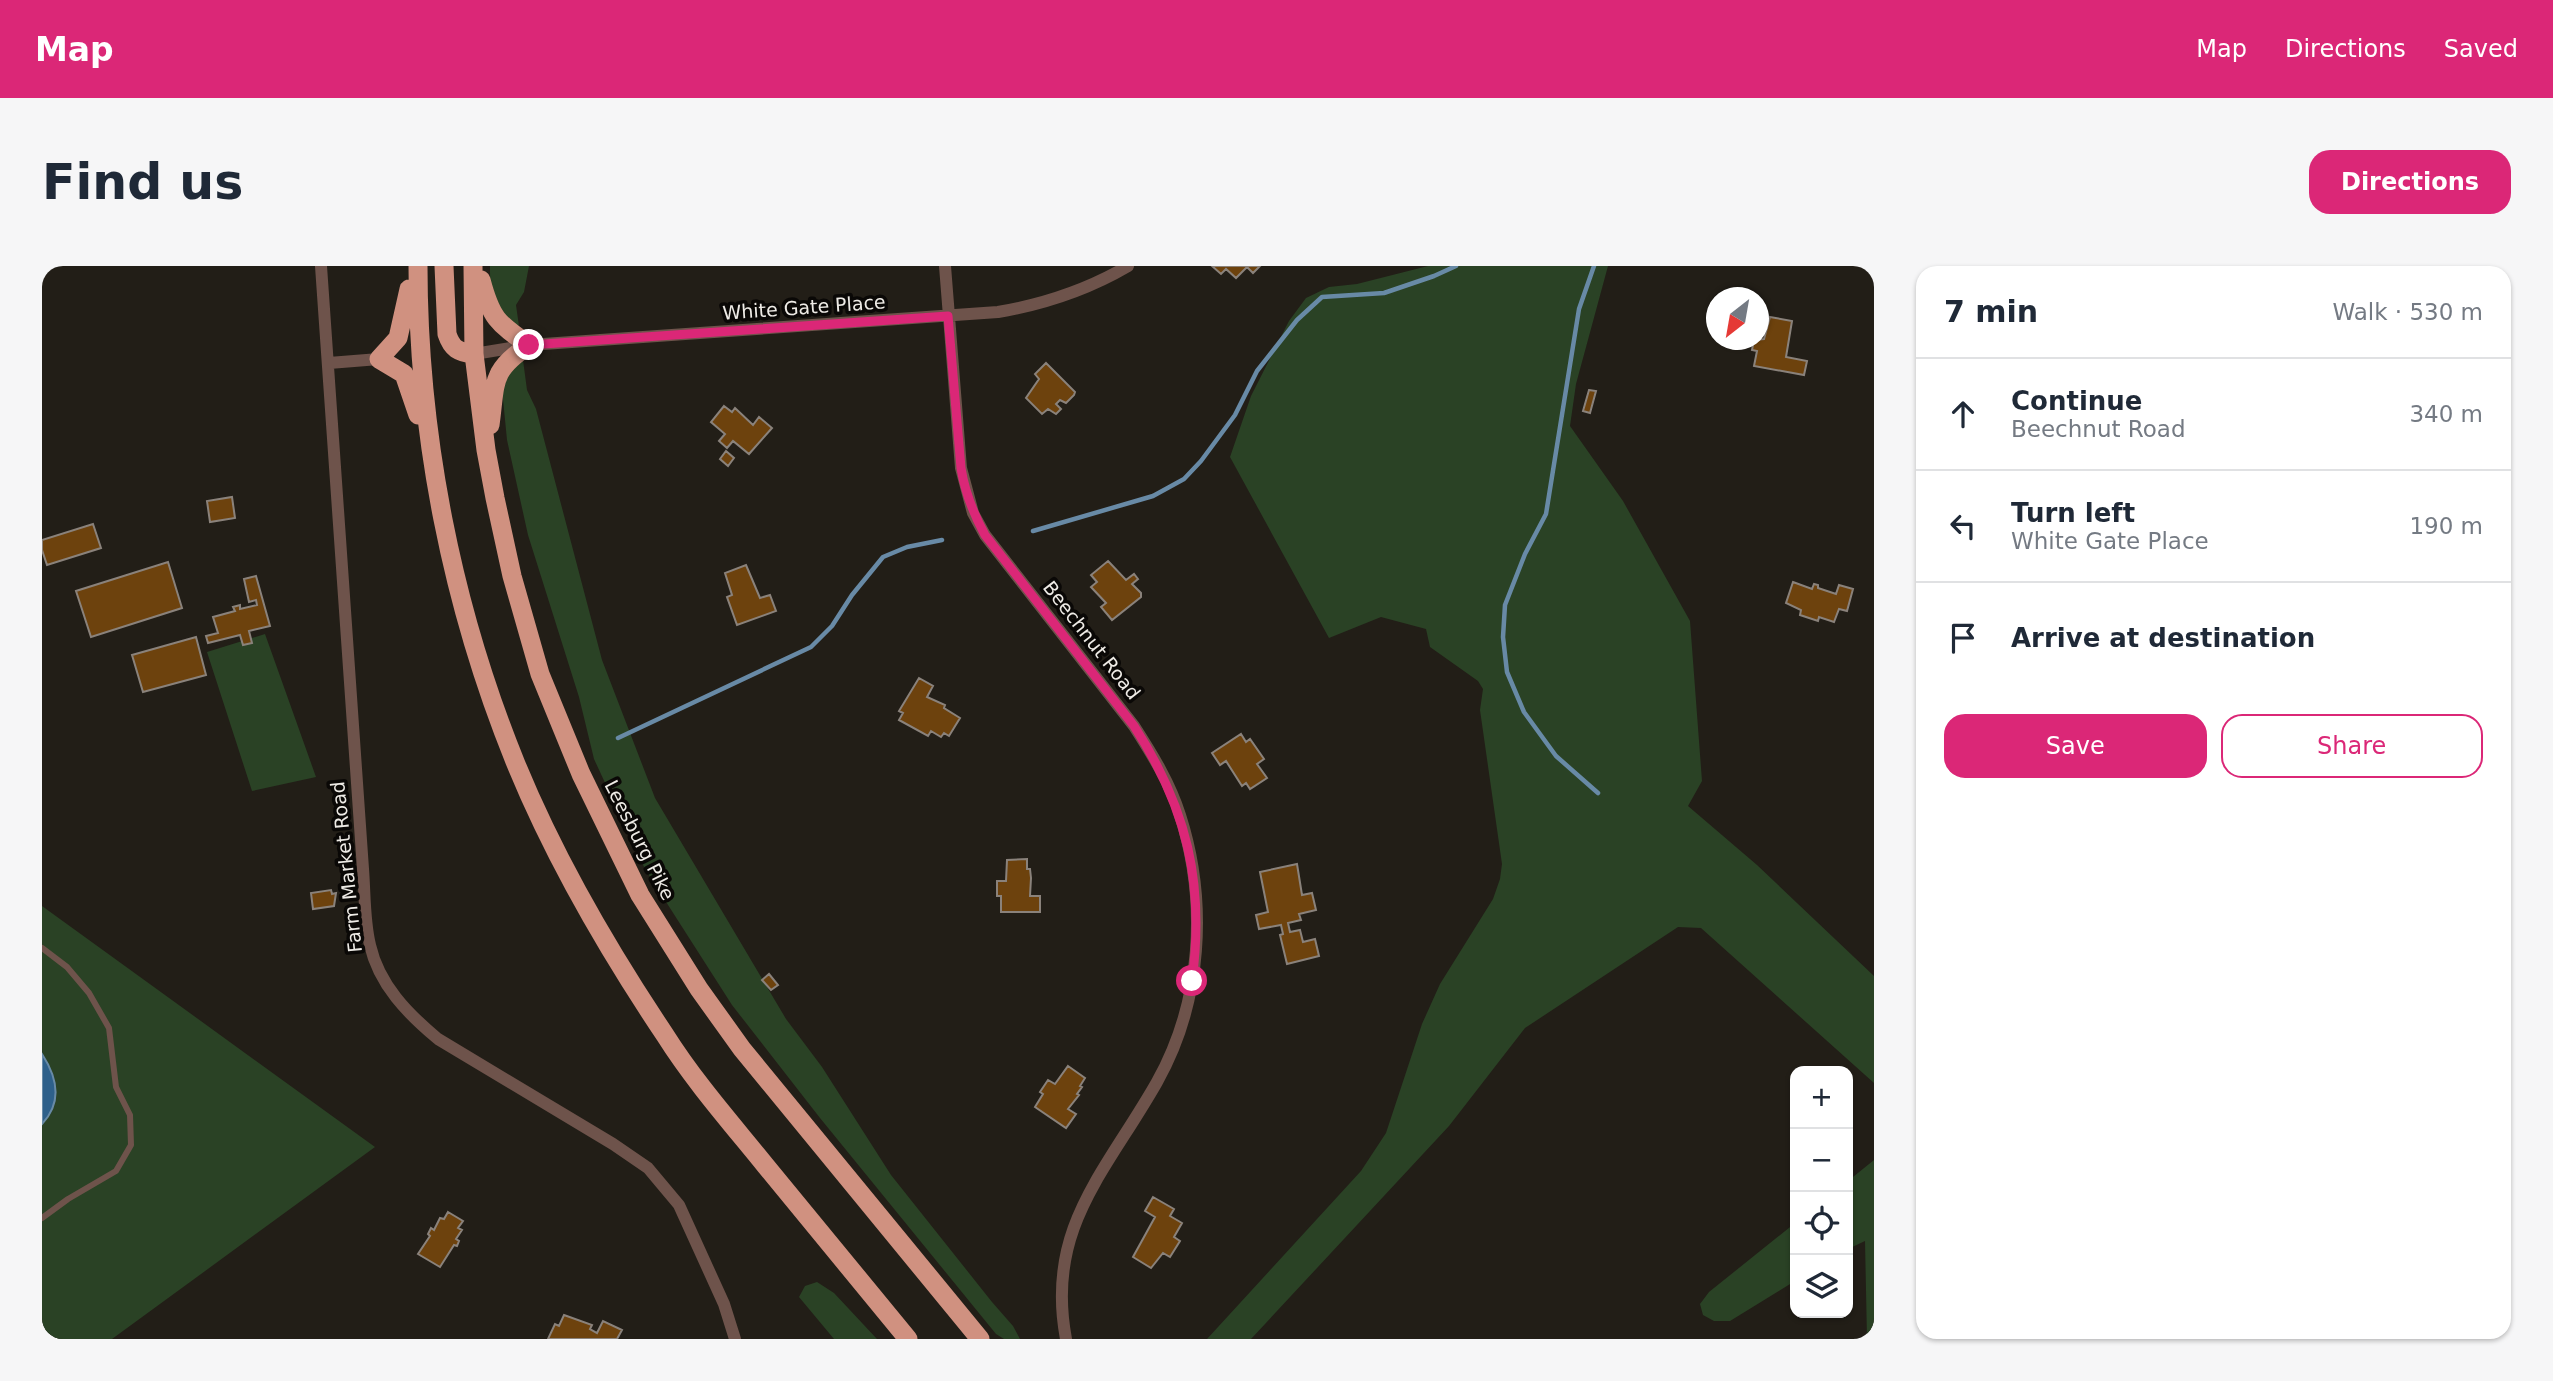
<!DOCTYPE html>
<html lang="en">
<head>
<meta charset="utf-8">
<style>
  :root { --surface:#fff; --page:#f6f6f7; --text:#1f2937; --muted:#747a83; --line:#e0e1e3; --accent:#db2777 }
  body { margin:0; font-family:"DejaVu Sans",sans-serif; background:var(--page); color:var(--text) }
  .controls { position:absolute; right:21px; bottom:21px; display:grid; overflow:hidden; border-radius:14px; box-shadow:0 2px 5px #0004 }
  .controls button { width:63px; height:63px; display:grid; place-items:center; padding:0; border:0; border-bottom:2px solid var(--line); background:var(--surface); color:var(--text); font:35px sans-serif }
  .compass { position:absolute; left:1664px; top:21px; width:63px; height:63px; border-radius:50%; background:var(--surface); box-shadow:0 2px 5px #0004; rotate:211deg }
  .stop { position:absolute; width:21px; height:21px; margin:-16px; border:5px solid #db2777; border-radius:50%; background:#fff }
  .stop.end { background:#db2777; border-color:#fff; box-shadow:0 2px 7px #0008 }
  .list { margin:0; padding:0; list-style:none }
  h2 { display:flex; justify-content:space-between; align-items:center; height:91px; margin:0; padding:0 28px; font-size:30px }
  h2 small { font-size:23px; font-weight:400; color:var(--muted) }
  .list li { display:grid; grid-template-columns:46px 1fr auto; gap:21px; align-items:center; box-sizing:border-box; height:112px; padding:0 28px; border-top:2px solid var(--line) }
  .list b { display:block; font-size:26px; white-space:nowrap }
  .list p { margin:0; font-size:23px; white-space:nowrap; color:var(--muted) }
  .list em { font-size:23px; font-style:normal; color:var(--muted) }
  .actions { display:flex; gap:14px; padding:21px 28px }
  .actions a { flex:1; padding:16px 0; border:2px solid var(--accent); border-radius:21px; text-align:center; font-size:24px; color:var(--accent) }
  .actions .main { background:var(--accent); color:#fff }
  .icon { flex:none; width:38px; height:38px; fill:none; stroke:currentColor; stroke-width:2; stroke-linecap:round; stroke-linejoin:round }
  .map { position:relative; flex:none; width:1832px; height:1073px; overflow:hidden; border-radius:21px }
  header { display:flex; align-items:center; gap:42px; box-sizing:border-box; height:98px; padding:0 35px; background:var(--accent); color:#fff }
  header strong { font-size:33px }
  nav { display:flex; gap:38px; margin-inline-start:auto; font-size:24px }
  .intro { display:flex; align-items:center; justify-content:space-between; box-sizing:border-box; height:168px; padding:0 42px }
  h1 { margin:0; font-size:49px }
  .button { padding:18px 32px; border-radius:21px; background:var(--accent); color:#fff; font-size:24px; font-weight:700 }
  main { display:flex; gap:42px; padding:0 42px }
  aside { flex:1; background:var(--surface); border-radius:21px; box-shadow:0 2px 5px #0004 }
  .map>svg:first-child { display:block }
  .green { fill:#2a4225 }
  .water { fill:#2e608a; stroke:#688aa6; stroke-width:2 }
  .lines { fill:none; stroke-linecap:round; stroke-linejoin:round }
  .stream { stroke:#688aa6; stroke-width:4.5 }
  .building { fill:#6d420d; stroke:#8a827b; stroke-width:2 }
  .service { stroke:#6e534b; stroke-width:6 }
  .minor { stroke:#6e534b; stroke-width:12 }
  .trunk { stroke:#d09180; stroke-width:19 }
  .route { stroke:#db2777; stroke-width:9 }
  .labels { text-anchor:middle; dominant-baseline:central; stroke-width:7; stroke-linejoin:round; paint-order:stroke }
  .street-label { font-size:19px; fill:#eeebe6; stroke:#0a0806 }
</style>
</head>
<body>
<header>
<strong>Map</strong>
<nav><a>Map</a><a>Directions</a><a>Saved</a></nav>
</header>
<div class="intro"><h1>Find us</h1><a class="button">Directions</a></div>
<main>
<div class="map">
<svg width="1832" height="1073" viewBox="0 0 1832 1073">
  <rect width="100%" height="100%" fill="#221e17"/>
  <path class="green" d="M 448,0 L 487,0 L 482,26 L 474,39 L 477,60 C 449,47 448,28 448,0 Z
    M 1386,0 L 1566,0 L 1534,118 L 1528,160 L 1581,235 L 1648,355 L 1660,515 L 1646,540 L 1715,599 L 1832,710 L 1832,817 L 1659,662 L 1636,661 L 1483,762 L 1407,860 L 1209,1073 L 1165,1073 L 1319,905 L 1344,867 L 1380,758 L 1398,718 L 1451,633 L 1458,613 L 1460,598 L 1438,444 L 1441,423 L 1436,415 L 1388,381 L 1384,363 L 1339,351 L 1287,372 L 1188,191 L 1209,130 L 1247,55 L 1264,32 L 1287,21 L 1315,18 Z
    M 481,94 L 485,124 L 494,143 L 560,394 L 613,532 L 744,753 L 780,801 L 849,909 L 950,1036 L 971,1060 L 978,1073 L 962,1073 L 954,1068 L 778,852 L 690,739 L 603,603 L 552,493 L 537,431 L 486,269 L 465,174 L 460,123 L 463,108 Z
    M 223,368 L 274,511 L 210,525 L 165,386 Z
    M 0,640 L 333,881 L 70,1073 L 0,1073 Z
    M 1832,894 L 1832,1073 L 1825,1073 L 1823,975 L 1806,983 L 1806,915 Z
    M 1753,957 L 1753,1015 L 1688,1055 L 1672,1055 L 1661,1049 L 1658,1038 L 1667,1026 Z
    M 775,1016 L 792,1027 L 835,1073 L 792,1073 L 757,1031 L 763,1020 Z"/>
  <path class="water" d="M 0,788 C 15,811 21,836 0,858 Z"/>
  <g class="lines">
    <path class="stream" d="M 1552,0 L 1537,43 L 1504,248 L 1483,288 L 1463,339 L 1461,371 L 1465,406 L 1482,446 L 1514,490 L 1556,527
      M 991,265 L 1111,230 L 1142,213 L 1159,195 L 1193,149 L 1215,105 L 1255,54 L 1280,31 L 1342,27 L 1392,10 L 1414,0
      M 576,472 L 769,381 L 790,360 L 810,329 L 841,291 L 865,281 L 900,274"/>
  </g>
  <path class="building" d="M 1170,0 L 1218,0 L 1211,7 L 1205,1 L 1194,12 L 1184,3 L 1179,8 Z
    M 1728,51 L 1750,55 L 1744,91 L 1765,95 L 1762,109 L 1712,100 L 1715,85 L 1710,84 L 1712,74 L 1722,73 Z
    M 1004,97 L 1033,126 L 1032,129 L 1024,137 L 1018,134 L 1014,138 L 1019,143 L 1014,148 L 1006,143 L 1000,148 L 984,132 L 997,113 L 993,108 Z
    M 1547,124 L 1554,125 L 1548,147 L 1541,145 Z
    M 682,140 L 690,146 L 693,142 L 711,159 L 717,151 L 730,162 L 707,188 L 691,175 L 685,182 L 677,175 L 683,168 L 669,156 Z
    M 684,185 L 692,192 L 686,200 L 678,193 Z
    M 190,231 L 193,252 L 168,256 L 165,235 Z
    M 51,258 L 59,282 L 5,299 L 0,284 L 0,274 Z
    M 1066,295 L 1084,314 L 1092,308 L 1096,313 L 1090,318 L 1099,327 L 1099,331 L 1070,354 L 1059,341 L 1064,337 L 1049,321 L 1055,316 L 1049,309 Z
    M 126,296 L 140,342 L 49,371 L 34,325 Z
    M 704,299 L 718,332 L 728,329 L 734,345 L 695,359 L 685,331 L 690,329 L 683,307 Z
    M 214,310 L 228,360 L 207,365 L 210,377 L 201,379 L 198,369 L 166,377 L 164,370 L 176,367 L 171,351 L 193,345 L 191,341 L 198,339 L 198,343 L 215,339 L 214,334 L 207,336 L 202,313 Z
    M 1751,316 L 1770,323 L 1772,318 L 1776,319 L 1776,322 L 1794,328 L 1797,319 L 1811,323 L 1805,345 L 1797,343 L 1792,356 L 1777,351 L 1776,355 L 1758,349 L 1759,344 L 1744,337 Z
    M 154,371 L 164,409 L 101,426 L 90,389 Z
    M 877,412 L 891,420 L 885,431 L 903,439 L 902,442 L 918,452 L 907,470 L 902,467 L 899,471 L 889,465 L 886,470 L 857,454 L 861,447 L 857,445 Z
    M 1199,468 L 1204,476 L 1208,473 L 1222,493 L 1215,498 L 1225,512 L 1208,523 L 1204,517 L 1200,520 L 1184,495 L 1178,499 L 1170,487 Z
    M 985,593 L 985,603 L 988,603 L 989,612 L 988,630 L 998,630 L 998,646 L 959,646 L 959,630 L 955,630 L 955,615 L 964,615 L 965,594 Z
    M 1255,598 L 1260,629 L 1270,627 L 1274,644 L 1257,648 L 1259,654 L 1246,657 L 1248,666 L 1258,664 L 1261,676 L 1273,673 L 1277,690 L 1245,698 L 1238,669 L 1241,668 L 1239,659 L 1217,663 L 1214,649 L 1226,646 L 1218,606 Z
    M 289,624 L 290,628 L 294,627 L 292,640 L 271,643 L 269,627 Z
    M 727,708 L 736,719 L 729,724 L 720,714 Z
    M 1026,800 L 1043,812 L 1038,820 L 1040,821 L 1035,828 L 1037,829 L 1026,843 L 1034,848 L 1024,862 L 993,841 L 1001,828 L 998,826 L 1006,814 L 1013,818 Z
    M 1111,931 L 1132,943 L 1128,950 L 1140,957 L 1132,971 L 1138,975 L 1128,991 L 1121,987 L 1109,1002 L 1091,991 L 1113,951 L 1103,945 Z
    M 406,946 L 421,955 L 416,962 L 420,964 L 414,973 L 417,975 L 415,980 L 412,979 L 398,1001 L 376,988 L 388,970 L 386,968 L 389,962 L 392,964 L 398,952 L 402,953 Z
    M 522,1049 L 550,1059 L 548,1063 L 555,1067 L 561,1055 L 580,1064 L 575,1073 L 506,1073 L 513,1058 L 517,1060 Z"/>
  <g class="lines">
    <path class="service" d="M 0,682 L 25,701 L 47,727 L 67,762 L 74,821 L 88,849 L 89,879 L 74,905 L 26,933 L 0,952"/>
    <path class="minor" d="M 279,0 L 321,603 C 323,628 322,655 328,679 C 337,719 366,748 396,773 L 571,878 L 606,902 L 637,939 L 682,1038 L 693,1073
      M 903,0 L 919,202 L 931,247 L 943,269 L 1092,460 C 1110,488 1128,517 1138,549 C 1166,636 1160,736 1115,816 C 1064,906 1003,962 1024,1073
      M 432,88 L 487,79 L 956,46 C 1003,38 1045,24 1086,0
      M 287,97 L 337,93"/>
    <path class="trunk" d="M 376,0 C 376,169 410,341 474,498 C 513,593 566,684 623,769 C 652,815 689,857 723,899 C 771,957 818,1015 866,1073
      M 402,0 L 405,68 C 410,83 416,86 432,88
      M 431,0 L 432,88 L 444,184 L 453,232 L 470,310 L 498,408 L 539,508 L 598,629 L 657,723 L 700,783 L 938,1073
      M 439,14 C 449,52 455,57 487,79 C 448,105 454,116 448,159
      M 367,23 L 356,72 L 337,93 L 362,108 L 376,149"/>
  </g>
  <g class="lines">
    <path class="route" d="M 487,79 L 906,50 L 919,202 C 923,227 931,247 943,269 L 1092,460 C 1145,542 1163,618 1150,715"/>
  </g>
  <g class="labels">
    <g class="street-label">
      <text transform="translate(762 41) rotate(-4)">White Gate Place</text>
      <text transform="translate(1050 374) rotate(52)">Beechnut Road</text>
      <text transform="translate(598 574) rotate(63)">Leesburg Pike</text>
      <text transform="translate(304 601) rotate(-96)">Farm Market Road</text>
    </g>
  </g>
</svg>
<div class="controls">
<button>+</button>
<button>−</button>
<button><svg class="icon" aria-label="locate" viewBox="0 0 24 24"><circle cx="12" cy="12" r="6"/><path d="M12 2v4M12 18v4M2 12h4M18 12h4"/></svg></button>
<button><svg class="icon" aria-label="layers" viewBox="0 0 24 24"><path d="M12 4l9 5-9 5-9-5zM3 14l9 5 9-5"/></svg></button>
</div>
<svg class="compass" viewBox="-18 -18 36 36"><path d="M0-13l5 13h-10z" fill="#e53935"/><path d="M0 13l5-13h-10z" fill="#747a83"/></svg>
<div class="stop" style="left:1150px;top:715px"></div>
<div class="stop end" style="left:487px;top:79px"></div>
</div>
<aside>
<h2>7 min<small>Walk · 530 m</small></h2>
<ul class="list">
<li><svg class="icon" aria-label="ahead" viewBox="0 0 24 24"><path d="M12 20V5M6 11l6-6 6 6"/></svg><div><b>Continue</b><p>Beechnut Road</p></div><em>340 m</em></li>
<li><svg class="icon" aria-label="left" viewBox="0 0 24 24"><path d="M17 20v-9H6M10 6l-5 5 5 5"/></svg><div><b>Turn left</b><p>White Gate Place</p></div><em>190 m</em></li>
<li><svg class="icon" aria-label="arrive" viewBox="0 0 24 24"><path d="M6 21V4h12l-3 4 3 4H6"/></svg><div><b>Arrive at destination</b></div></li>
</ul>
<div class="actions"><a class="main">Save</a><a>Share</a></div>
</aside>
</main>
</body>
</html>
